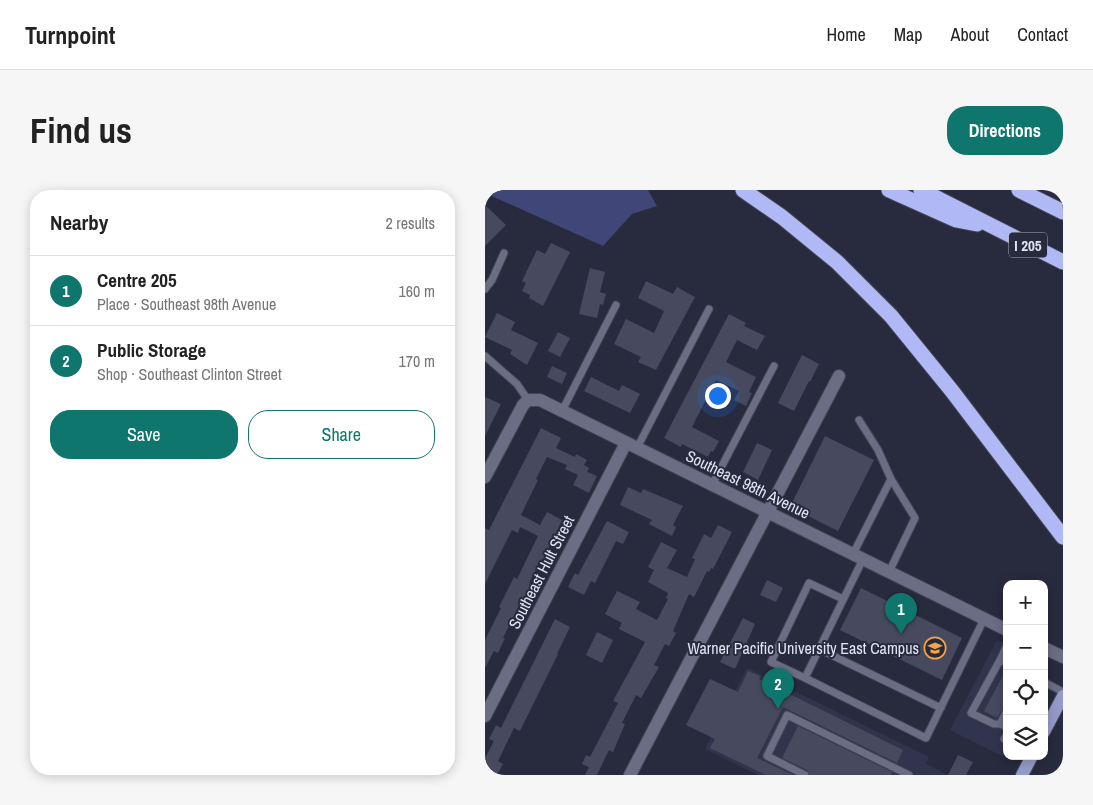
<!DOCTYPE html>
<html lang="en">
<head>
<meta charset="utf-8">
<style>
  :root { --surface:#fff; --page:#f6f6f6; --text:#222; --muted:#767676; --line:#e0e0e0; --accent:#0f766e }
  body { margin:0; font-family:"Archivo Narrow",sans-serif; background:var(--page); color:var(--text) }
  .controls { position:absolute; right:15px; bottom:15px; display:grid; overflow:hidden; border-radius:10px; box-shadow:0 2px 12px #0003 }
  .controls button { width:45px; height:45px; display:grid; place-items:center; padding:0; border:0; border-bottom:1px solid var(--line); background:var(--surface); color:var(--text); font:25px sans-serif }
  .you { position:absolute; left:232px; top:205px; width:18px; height:18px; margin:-12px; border:4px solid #fff; border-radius:50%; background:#1a73e8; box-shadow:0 0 0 8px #1a73e833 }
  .badge { display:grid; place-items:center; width:32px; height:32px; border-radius:50%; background:var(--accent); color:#fff; font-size:16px; font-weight:700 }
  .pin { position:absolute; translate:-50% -41px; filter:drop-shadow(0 1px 2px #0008) }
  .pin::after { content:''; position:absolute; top:26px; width:18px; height:15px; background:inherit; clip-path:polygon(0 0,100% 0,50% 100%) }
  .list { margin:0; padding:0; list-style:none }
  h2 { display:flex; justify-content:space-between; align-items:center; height:65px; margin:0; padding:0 20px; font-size:21px }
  h2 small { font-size:16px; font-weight:400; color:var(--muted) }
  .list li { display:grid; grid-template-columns:32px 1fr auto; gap:15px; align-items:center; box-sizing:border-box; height:70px; padding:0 20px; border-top:1px solid var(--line) }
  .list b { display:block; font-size:19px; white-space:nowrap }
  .list p { margin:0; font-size:16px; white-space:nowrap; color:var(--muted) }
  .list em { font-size:16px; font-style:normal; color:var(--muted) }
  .actions { display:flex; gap:10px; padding:15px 20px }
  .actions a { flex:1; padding:11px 0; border:1px solid var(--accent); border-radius:20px; text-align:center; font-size:18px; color:var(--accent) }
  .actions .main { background:var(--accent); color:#fff }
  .icon { flex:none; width:28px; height:28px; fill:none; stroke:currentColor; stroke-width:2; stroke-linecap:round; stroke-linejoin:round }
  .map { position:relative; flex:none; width:578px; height:585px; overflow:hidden; border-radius:20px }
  header { display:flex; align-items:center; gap:30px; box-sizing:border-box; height:70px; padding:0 25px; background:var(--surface); border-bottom:1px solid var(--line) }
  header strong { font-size:24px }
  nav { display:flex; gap:28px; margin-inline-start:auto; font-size:18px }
  .intro { display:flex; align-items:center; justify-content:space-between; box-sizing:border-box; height:120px; padding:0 30px }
  h1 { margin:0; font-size:35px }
  .button { padding:12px 22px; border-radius:20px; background:var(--accent); color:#fff; font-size:18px; font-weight:700 }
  main { display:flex; gap:30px; padding:0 30px }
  aside { flex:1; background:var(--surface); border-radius:20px; box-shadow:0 2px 12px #0003 }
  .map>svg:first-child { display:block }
  .built { fill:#30344d }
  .green { fill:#414678 }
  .building { fill:#474a5f }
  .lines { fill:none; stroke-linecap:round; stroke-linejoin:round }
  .service-casing { stroke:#434555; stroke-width:9 }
  .minor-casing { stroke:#434555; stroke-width:14 }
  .primary-casing { stroke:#434555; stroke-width:14 }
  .motorway-casing { stroke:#434555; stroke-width:17 }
  .service { stroke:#6a6d84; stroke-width:7 }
  .minor { stroke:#6a6d84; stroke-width:12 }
  .primary { stroke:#949bc8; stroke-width:12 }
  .motorway { stroke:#b0b9f5; stroke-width:15 }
  .labels { text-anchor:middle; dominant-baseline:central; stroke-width:4; stroke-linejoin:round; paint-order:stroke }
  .shield { fill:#282a3e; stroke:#aaacbb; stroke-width:1 }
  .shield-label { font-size:15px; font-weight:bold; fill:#e1e4f1 }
  .street-label { font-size:16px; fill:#e1e4f1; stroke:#282a3e }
  .poi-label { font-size:16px; fill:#e1e4f1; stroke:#282a3e; text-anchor:end }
</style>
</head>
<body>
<header>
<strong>Turnpoint</strong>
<nav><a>Home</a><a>Map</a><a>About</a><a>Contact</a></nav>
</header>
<div class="intro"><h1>Find us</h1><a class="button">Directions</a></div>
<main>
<aside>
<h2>Nearby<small>2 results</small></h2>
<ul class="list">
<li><span class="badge">1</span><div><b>Centre 205</b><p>Place · Southeast 98th Avenue</p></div><em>160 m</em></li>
<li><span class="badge">2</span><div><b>Public Storage</b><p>Shop · Southeast Clinton Street</p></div><em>170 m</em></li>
</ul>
<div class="actions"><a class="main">Save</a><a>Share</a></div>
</aside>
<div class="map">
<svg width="578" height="585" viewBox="0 0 578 585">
  <rect width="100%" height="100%" fill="#282a3e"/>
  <path class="built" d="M 512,450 L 522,454 L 522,558 L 517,566 L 465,540 Z
    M 262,478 L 444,567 L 441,574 L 463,585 L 273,585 L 220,559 Z"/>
  <path class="green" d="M 0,0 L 163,0 L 172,16 L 147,24 L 118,56 L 0,3 Z"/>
  <path class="building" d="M 0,15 L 21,35 L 0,56 Z
    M 66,53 L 85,62 L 58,116 L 44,108 L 45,105 L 37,101 L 41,93 L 37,91 L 52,60 L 60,64 Z
    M 105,78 L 120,82 L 115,102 L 121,104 L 118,115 L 115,114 L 112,128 L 94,124 Z
    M 161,91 L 188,104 L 192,97 L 210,107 L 171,180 L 153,172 L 156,167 L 129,154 L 141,129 L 169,143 L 179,121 L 153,108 Z
    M 12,123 L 30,132 L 26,140 L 53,153 L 42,175 L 25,164 L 27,160 L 0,147 Z
    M 244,124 L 261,133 L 259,136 L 280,146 L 272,160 L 252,150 L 241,172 L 271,187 L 264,202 L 267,203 L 261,216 L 249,210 L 254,201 L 231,190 L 207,237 L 234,251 L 228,262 L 226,261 L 223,267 L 197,254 L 196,257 L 179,248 Z
    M 73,142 L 85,148 L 75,167 L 63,161 Z
    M 317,165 L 334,174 L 325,192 L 324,191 L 309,221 L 293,213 Z
    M 67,176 L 82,183 L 77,194 L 62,187 Z
    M 106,187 L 134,201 L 137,195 L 155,204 L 145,223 L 99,201 Z
    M 0,207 L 16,214 L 0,246 Z
    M 56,238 L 76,248 L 71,258 L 90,267 L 91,264 L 102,270 L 99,275 L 104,278 L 102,282 L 112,286 L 104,303 L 88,295 L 93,285 L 80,279 L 82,275 L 62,267 L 51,289 L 53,290 L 36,325 L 55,335 L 62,322 L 77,330 L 58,370 L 56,369 L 44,393 L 48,395 L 41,408 L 38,407 L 18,448 L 20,448 L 13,463 L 9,461 L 0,478 L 0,450 L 16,418 L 14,417 L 29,387 L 32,389 L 53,346 L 35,337 L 33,343 L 27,340 L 0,394 L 0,338 L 4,340 Z
    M 340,246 L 389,270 L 353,341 L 305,317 Z
    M 272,253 L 287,260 L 273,290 L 258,282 Z
    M 143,297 L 156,303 L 158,299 L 198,316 L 188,335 L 191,337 L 187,346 L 164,334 L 167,330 L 135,315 Z
    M 122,331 L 144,342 L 138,354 L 131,351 L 110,393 L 106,391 L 99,405 L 83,397 L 90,383 L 93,385 Z
    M 233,335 L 247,342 L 228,379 L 226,378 L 224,382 L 222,381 L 209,407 L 204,404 L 188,441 L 191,443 L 184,456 L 180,454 L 169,475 L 174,477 L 156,508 L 151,505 L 137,533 L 140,534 L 128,562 L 124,560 L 112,585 L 100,585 L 104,577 L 97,574 L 101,565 L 105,567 L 133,513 L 128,511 L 160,452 L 134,439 L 137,433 L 120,424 L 132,401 L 155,412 L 151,419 L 172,430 L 183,409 L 181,408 L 183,403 L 163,392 L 169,380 L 163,377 L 176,352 L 192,360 L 182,378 L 202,387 L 210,369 L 207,368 L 219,344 L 226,348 Z
    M 282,390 L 298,398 L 291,412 L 275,405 Z
    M 376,398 L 477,448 L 457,490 L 355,440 Z
    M 258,428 L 270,434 L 250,479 L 235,472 Z
    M 70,429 L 85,437 L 72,464 L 73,464 L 35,541 L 29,538 L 13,571 L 18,574 L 12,585 L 0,585 L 0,568 L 9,551 L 4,549 L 11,535 L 16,538 Z
    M 112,442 L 128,450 L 117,473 L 101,465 Z
    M 522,478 L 522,512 L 512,528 L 499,521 Z
    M 263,481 L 275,486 L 274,489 L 418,560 L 412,573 L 298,517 L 272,568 L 308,585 L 281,585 L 225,558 L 230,549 L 201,535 L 225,489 L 253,502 Z
    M 313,536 L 407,582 L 406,585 L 325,585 L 322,580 L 297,568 Z
    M 473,565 L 488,572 L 481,585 L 463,585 Z"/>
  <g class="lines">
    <g class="service-casing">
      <path id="service" d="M 0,99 L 7,90 L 19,63
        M 0,166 L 32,194 L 43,210
        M 77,221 L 131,115
        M 374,230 L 393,260 L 406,289 L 430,328 L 404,382
        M 152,258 L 224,119
        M 227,295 L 289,176
        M 368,364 L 406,289
        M 378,369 L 320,488 L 441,548 L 499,429
        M 522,455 L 515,470 L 522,473
        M 334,459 L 456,518
        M 515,470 L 486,523 L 509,534 L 515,534
        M 320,488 L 286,472 L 324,393 L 358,409
        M 559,492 L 578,502
        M 522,520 L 515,534 L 522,537
        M 522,544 L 519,549 L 522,550
        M 320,585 L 282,566 L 302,525 L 424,585"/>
    </g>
    <g class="minor-casing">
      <path id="minor" d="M 0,287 L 38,215 L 43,210 L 55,210 L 522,440
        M 559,458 L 578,467
        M 0,526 L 141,253
        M 145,585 L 354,186"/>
    </g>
    <g class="primary-casing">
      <path id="primary" d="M 559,542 L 578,506
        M 537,585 L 547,566"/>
    </g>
    <g class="motorway-casing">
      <path id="motorway" d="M 258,0 L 297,27 L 352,72 L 406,126 L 467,201 L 578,347
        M 404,0 L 471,30 L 492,34
        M 436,0 L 578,72
        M 534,0 L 578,22"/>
    </g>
    <use href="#service" class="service"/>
    <use href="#minor" class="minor"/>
    <use href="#primary" class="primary"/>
    <use href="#motorway" class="motorway"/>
  </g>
  <defs>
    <g id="university-ring" transform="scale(1.125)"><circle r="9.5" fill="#282a3e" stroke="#f4a443" stroke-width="1.5"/><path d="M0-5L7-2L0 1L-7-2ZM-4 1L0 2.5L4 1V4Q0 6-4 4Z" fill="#f4a443"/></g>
  </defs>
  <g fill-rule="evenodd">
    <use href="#university-ring" x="450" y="458"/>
  </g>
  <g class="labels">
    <rect class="shield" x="524" y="42.5" width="38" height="25" rx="4"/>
    <g class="shield-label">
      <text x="543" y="55">I 205</text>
    </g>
    <g class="street-label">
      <text transform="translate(263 294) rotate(26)">Southeast 98th Avenue</text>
      <text transform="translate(56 382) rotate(-63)">Southeast Hult Street</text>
    </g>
    <g class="poi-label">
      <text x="434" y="458">Warner Pacific University East Campus</text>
    </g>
  </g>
</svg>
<div class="controls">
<button>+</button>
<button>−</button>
<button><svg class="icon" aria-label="locate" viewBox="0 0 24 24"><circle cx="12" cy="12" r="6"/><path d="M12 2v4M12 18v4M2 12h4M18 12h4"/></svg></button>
<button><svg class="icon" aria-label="layers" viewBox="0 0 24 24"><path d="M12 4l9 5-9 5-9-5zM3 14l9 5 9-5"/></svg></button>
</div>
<div class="you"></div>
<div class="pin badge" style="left:416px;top:444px">1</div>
<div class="pin badge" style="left:293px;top:519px">2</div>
</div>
</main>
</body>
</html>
